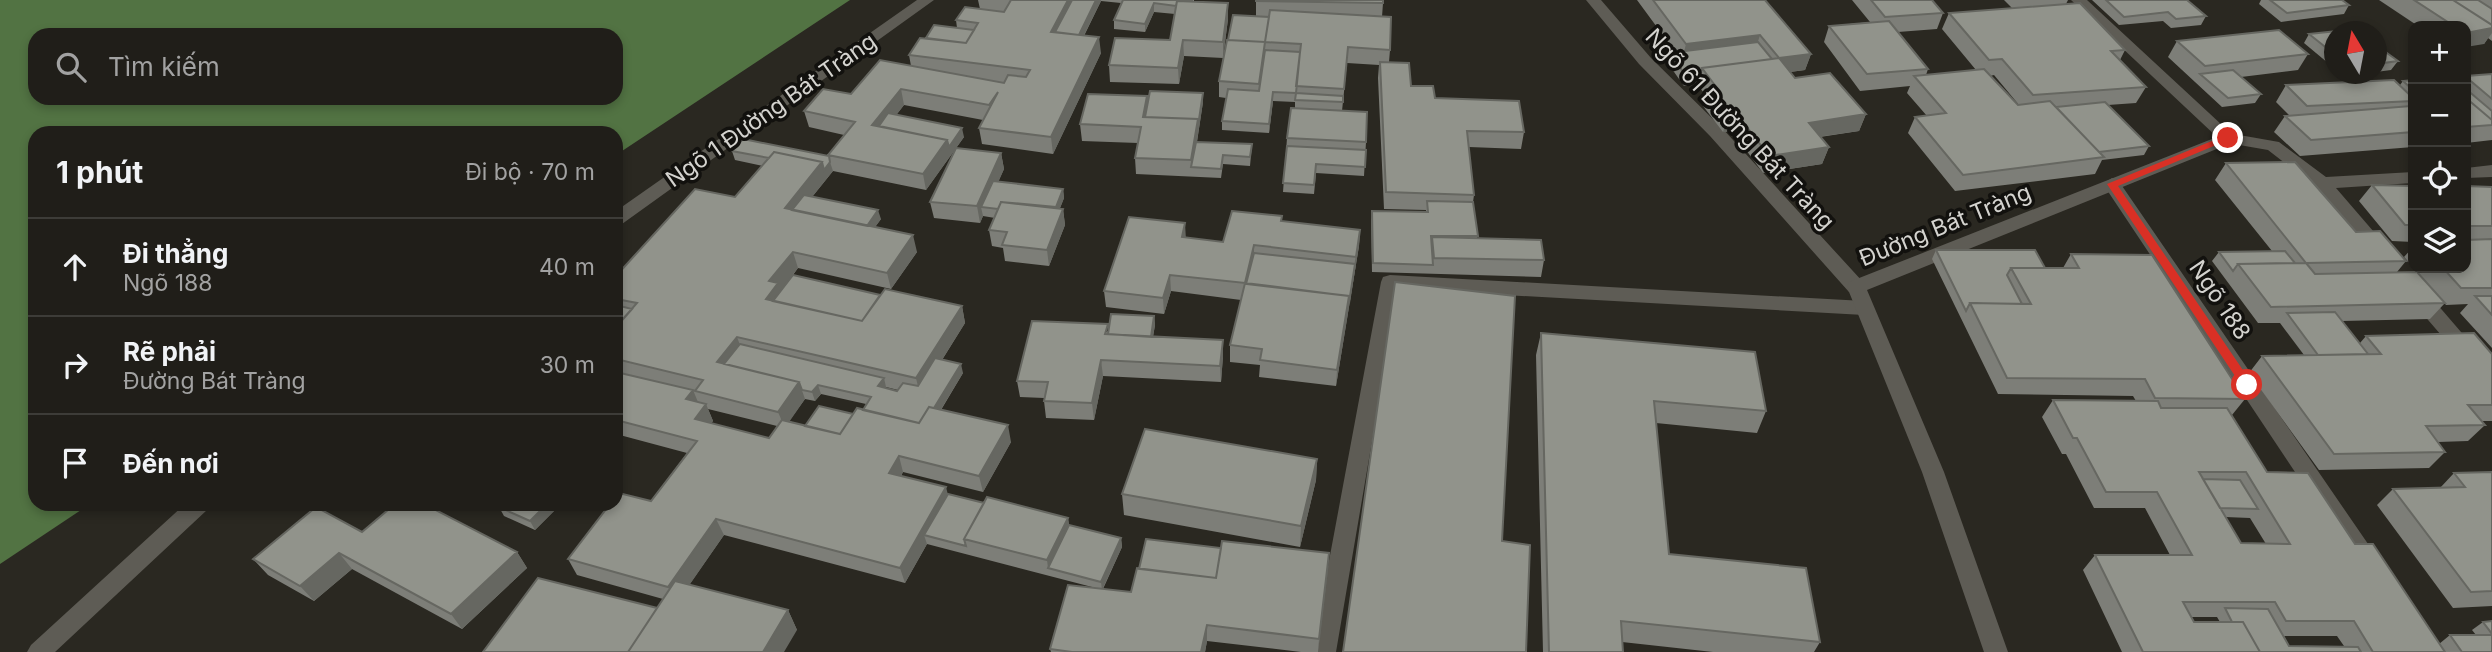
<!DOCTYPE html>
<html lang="vi">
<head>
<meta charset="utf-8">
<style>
  :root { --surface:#201e19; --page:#2d2b26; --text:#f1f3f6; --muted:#a2a2a2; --line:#3d3c38 }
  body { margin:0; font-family:Inter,sans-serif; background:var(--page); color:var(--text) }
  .controls { position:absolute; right:21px; top:21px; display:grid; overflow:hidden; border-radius:14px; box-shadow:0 4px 10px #0003 }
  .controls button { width:63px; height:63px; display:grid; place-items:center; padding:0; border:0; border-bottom:2px solid var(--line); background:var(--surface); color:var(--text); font:35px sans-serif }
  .compass { position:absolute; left:2324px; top:21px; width:63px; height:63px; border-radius:50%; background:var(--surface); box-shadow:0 4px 10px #0003; rotate:350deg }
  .stop { position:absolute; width:21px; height:21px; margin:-16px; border:5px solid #d93025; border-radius:50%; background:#fff }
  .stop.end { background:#d93025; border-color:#fff; box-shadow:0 2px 7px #0008 }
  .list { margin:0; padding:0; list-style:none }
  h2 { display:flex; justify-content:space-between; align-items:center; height:91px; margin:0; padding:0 28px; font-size:30px }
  h2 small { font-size:23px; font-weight:400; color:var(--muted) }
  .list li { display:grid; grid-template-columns:46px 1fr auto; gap:21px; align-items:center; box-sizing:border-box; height:98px; padding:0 28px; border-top:2px solid var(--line) }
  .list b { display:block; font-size:26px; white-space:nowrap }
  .list p { margin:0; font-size:23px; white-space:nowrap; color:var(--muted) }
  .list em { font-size:23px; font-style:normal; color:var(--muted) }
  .icon { flex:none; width:38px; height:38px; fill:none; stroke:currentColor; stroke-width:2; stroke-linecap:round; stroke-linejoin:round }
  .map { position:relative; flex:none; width:2492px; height:652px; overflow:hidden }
  .search { position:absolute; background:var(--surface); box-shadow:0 4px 10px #0003; left:28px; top:28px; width:595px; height:77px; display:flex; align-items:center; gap:18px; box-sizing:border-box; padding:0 24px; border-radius:21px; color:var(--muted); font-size:26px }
  .panel { position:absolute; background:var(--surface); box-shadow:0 4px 10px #0003; left:28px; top:126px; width:595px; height:385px; border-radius:21px }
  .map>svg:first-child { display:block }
  .water { fill:#527343; fill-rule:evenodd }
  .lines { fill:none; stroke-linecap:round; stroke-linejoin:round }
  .minor { fill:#5e5c55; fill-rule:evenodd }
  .tertiary { fill:#5e5c55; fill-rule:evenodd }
  .wall { fill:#7d7e78; fill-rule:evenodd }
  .shaded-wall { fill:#666761 }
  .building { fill:#91938b; stroke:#666761; stroke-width:2; fill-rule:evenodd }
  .route { fill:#d93025 }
  .labels { text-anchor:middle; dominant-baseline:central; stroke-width:7; stroke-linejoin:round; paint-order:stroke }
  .street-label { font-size:23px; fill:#d4d3cf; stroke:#12110e }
</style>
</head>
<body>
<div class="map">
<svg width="2492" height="652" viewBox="0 0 2492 652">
  <rect width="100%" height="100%" fill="#2a2821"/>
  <path class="water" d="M 0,0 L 850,0 L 616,155 L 616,133 L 35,133 L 35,504 L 90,504 L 0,564 ZM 35,35 L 616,35 L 616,98 L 35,98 Z"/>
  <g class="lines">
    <path class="minor" d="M 917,0 L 934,0 L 622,224 L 616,226 L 616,211 Z
      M 1586,0 L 1601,0 L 1651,58 L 1722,128 L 1863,282 L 1865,287 L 1863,292 L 1849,292 L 1710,136 L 1639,64 Z
      M 2228,133 L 2279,142 L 2326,177 L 2413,172 L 2413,183 L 2336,188 L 2386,246 L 2389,250 L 2386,254 L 2374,254 L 2316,187 L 2268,150 L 2222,142 L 2220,138 Z
      M 2492,165 L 2492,177 L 2466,178 L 2466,168 Z
      M 2112,178 L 2118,180 L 2377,557 L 2380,564 L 2377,571 L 2369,573 L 2361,571 L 2103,184 Z
      M 1390,275 L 1864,301 L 1871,303 L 1874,308 L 1871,313 L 1864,315 L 1398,289 L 1336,652 L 1312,652 L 1381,282 L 1383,277 Z
      M 2417,287 L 2424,289 L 2492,368 L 2492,388 L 2485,386 L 2410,299 L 2408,294 L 2410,289 Z
      M 185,504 L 210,504 L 207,510 L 55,652 L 27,652 L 31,645 Z"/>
    <path class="tertiary" d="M 2071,0 L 2087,0 L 2236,138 L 2234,142 L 1867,290 L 1944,472 L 2008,652 L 1984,652 L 1922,472 L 1847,287 L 1849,282 L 2217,137 Z"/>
  </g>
  <path class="wall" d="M 978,0 L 1194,0 L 1194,2 L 1228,19 L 1223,58 L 1184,56 L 1179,84 L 1110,82 L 1109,65 L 1170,40 L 1175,14 L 1154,12 L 1145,32 L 1114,29 L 1114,20 L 1121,3 L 1101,1 L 1084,36 L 1101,53 L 1053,154 L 982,144 L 979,128 L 983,120 L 904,105 L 896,115 L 964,137 L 926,190 L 833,171 L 812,197 L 881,219 L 875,227 L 917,252 L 891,289 L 798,268 L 793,275 L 880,295 L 962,306 L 965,323 L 942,360 L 963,373 L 941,410 L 1011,442 L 983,492 L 903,472 L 901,476 L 948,494 L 984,503 L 1068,518 L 1069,525 L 1121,538 L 1122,547 L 1103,589 L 1131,592 L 1139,569 L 1221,548 L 1329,553 L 1318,652 L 1301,652 L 1207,641 L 1205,652 L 1051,652 L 1050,649 L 1092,587 L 927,544 L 905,583 L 724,535 L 689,585 L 788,610 L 797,630 L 657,608 L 663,599 L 577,575 L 568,559 L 651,501 L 687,453 L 616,434 L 616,276 L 735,197 L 763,166 L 735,160 L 732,151 L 829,156 L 828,155 L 844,135 L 809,127 L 804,111 L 851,94 L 911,66 L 909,55 L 926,38 L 957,28 L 956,20 L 980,9 ZM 886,387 L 898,390 L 897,391 L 886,388 ZM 821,394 L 866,404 L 863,410 L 853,414 L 805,426 L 789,421 L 805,399 L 815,401 ZM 708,409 L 777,426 L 769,438 L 711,423 L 713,421 Z
    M 1256,0 L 1383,3 L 1382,17 L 1390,50 L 1389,62 L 1411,86 L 1435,98 L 1524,132 L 1521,149 L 1469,147 L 1474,195 L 1473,202 L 1477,238 L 1544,260 L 1541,277 L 1372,272 L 1371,220 L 1372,211 L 1426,212 L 1426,210 L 1384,209 L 1378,78 L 1379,65 L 1347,63 L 1342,111 L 1366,142 L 1364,176 L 1316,173 L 1314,194 L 1283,192 L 1287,138 L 1295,108 L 1295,102 L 1273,101 L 1269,133 L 1222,130 L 1222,121 L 1226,98 L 1219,97 L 1219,81 L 1228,40 L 1256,17 Z
    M 1637,0 L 1765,0 L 1811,54 L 1805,70 L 1790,72 L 1795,78 L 1866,114 L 1859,131 L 1820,137 L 1829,147 L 1822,164 L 1763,173 L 1732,131 L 1723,132 L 1703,106 L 1706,96 L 1698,85 L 1684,86 L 1667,62 L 1669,53 L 1676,53 Z
    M 1852,0 L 1932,0 L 1943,13 L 1937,29 L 1898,32 L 1928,69 L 1926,75 L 1976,70 L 1942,29 L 1949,13 L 2012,8 L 2004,0 L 2068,0 L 2066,4 L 2125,50 L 2120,60 L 2146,87 L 2136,103 L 2108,105 L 2149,146 L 2144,155 L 2102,160 L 2095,174 L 1955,191 L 1908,133 L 1915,117 L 1927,116 L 1907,93 L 1910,86 L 1860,91 L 1824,42 L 1829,26 L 1870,22 ZM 1994,75 L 2019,105 L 2018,105 L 1990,76 Z
    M 2092,0 L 2187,0 L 2206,16 L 2201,25 L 2171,28 L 2163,21 L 2119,25 Z
    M 2261,0 L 2342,0 L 2349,5 L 2344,14 L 2281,22 L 2259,4 Z
    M 2379,0 L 2492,0 L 2492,41 L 2488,38 L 2484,44 L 2466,26 L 2418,26 Z
    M 2334,32 L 2334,68 L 2304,43 L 2309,34 Z
    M 2177,41 L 2308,54 L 2298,70 L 2241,77 L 2261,94 L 2255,103 L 2222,107 L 2168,57 Z
    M 2376,45 L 2398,61 L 2391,70 L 2376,72 Z
    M 2341,74 L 2361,74 L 2343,76 Z
    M 2492,74 L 2492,140 L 2466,143 L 2466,76 Z
    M 2413,80 L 2413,147 L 2300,156 L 2274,132 L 2285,116 L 2289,115 L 2276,102 L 2286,85 L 2400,85 L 2403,81 Z
    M 1203,93 L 1203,102 L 1197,142 L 1252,144 L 1250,166 L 1223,164 L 1221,178 L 1136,174 L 1135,158 L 1138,143 L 1082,141 L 1080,124 L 1147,96 L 1148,104 Z
    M 1001,153 L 1004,169 L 998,182 L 1063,189 L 1064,198 L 1060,208 L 1063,209 L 1065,225 L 1049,266 L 1005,261 L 1003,248 L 992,246 L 989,230 L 995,218 L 983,216 L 980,223 L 934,218 L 930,202 Z
    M 2226,163 L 2356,232 L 2406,261 L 2397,272 L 2445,303 L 2430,319 L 2342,321 L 2360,343 L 2366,336 L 2492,354 L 2492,421 L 2481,421 L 2485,425 L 2468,441 L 2438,442 L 2445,452 L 2429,468 L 2319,470 L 2249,373 L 2262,356 L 2304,355 L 2280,323 L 2258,323 L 2212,261 L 2219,252 L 2272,251 L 2215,180 Z
    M 2372,185 L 2413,186 L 2413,242 L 2392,241 L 2359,201 Z
    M 2466,186 L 2492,187 L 2492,348 L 2460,313 L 2468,304 L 2446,305 L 2414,268 L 2466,268 Z
    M 1282,216 L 1282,221 L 1360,230 L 1359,246 L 1336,386 L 1259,377 L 1260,365 L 1230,362 L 1230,345 L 1241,300 L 1171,291 L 1164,314 L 1106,307 L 1104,291 L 1186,238 L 1223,242 Z
    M 2413,247 L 2413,267 L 2404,257 Z
    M 1936,250 L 2045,268 L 2063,268 L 2071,254 L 2245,399 L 2232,415 L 2231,415 L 2267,472 L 2355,544 L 2439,644 L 2450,635 L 2476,635 L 2472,630 L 2483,622 L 2492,621 L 2492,652 L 2122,652 L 2083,570 L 2095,555 L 2170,555 L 2145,508 L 2094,508 L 2066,454 L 2062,454 L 2042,417 L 2053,400 L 2136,401 L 2133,396 L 1998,394 L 1932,259 ZM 2225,517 L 2250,518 L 2266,544 L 2241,543 ZM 2191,617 L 2217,617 L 2220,622 L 2194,622 ZM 2284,636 L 2337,636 L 2344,646 L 2289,646 Z
    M 1154,316 L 1155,325 L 1153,337 L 1223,356 L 1221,382 L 1103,376 L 1094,420 L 1046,418 L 1044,401 L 1044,398 L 1020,397 L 1017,381 L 1108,331 Z
    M 1541,333 L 1766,411 L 1757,433 L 1656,423 L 1669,554 L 1820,642 L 1814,652 L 1713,652 L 1622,642 L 1623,652 L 1543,652 L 1536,355 Z
    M 1317,459 L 1316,480 L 1300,547 L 1124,515 L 1122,494 Z
    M 2492,472 L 2492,606 L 2453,608 L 2377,505 L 2393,489 L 2440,488 L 2454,473 Z
    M 561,504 L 535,530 L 504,516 L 499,507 Z
    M 362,532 L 517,552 L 527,568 L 462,629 L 352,569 L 314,601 L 268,575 L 253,559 Z"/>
  <path class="shaded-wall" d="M 1068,0 L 1078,0 L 1057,40 L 1051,32 Z
    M 1096,0 L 1101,0 L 1101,1 L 1076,51 L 1075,42 Z
    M 1154,3 L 1154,12 L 1145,32 L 1145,24 Z
    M 1228,3 L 1228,19 L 1223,58 L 1223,42 Z
    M 2492,28 L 2492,33 L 2484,44 L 2466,47 L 2466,33 Z
    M 1760,35 L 1755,51 L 1682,60 L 1686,44 Z
    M 1099,37 L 1101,53 L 1053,154 L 1051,137 Z
    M 1183,40 L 1184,56 L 1179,84 L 1178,68 Z
    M 1811,54 L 1805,70 L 1774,74 L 1779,58 Z
    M 1700,76 L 1698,85 L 1684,86 L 1687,77 Z
    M 901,89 L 904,105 L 882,134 L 872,125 Z
    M 1273,92 L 1273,101 L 1269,133 L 1269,124 Z
    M 1203,93 L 1203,102 L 1193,167 L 1191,167 L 1191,160 Z
    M 1737,114 L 1732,131 L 1723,132 L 1728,116 Z
    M 1866,114 L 1859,131 L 1803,139 L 1809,123 Z
    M 962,128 L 964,137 L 926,190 L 923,174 L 947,140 Z
    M 1829,147 L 1822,164 L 1763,173 L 1769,156 Z
    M 1001,153 L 1004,169 L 987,208 L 981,207 L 983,216 L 980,223 L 977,206 Z
    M 822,162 L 830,162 L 833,171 L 796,217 L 785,208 Z
    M 1063,189 L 1064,198 L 1057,216 L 1056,207 Z
    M 1063,209 L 1065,225 L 1049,266 L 1047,250 Z
    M 878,210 L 881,219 L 865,241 L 863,232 Z
    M 1185,223 L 1186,240 L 1182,237 Z
    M 1360,230 L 1359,246 L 1336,386 L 1337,370 Z
    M 913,235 L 917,252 L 891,289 L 887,273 Z
    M 1254,245 L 1254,262 L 1247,291 L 1245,283 Z
    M 793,252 L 798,268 L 780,291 L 777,309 L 766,299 L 769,281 Z
    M 1170,275 L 1171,291 L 1164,314 L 1163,298 Z
    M 962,306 L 965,323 L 920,395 L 916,378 Z
    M 1154,316 L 1155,325 L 1150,353 L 1150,344 Z
    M 737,337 L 743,353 L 729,372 L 717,362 Z
    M 1223,340 L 1223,356 L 1221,382 L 1220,366 Z
    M 1101,360 L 1103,376 L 1094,420 L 1092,403 Z
    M 961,364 L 963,373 L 923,439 L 921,430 Z
    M 884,378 L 886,387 L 880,395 L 878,386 Z
    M 799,382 L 805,399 L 785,428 L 778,412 Z
    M 818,385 L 821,394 L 815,401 L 812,392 Z
    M 693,390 L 700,407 L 686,399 Z
    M 706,404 L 713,421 L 702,436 L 695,419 Z
    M 1008,425 L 1011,442 L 983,492 L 979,476 Z
    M 899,456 L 903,472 L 894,489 L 889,473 Z
    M 1317,459 L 1316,480 L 1300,547 L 1301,526 Z
    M 946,487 L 950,503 L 924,535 L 927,544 L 905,583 L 900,568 Z
    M 547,504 L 561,504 L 535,530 L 530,521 Z
    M 1068,518 L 1070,534 L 1048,568 L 1047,560 Z
    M 716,519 L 724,535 L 677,603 L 668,587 Z
    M 1121,538 L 1122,547 L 1102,590 L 1101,582 Z
    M 517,552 L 527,568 L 462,629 L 451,614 Z
    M 339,553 L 352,569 L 314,601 L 300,586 Z
    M 1329,553 L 1328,569 L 1318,652 L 1319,639 Z
    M 788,610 L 797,630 L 784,652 L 763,652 Z
    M 1207,625 L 1207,641 L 1205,652 L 1201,652 Z"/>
  <path class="building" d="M 1011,0 L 1068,0 L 1051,32 L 1099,37 L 1051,137 L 979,128 L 998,92 L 989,105 L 901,89 L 872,125 L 947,140 L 923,174 L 828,155 L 855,122 L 804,111 L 823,89 L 851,94 L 880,60 L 1004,83 L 1008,75 L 1026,77 L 1030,70 L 909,55 L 920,38 L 966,43 L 978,23 L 956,20 L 965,7 L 1004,12 Z
    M 1072,0 L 1096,0 L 1079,35 L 1055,32 Z
    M 1123,0 L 1192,0 L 1192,1 L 1177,1 L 1176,6 L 1154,3 L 1145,24 L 1114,20 Z
    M 1256,0 L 1383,0 L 1383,3 L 1256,1 Z
    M 1653,0 L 1765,0 L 1811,54 L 1779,58 L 1760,35 L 1686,44 Z
    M 1871,0 L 1932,0 L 1943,13 L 1885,17 Z
    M 2106,0 L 2187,0 L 2206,16 L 2176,19 L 2168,12 L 2124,17 Z
    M 2270,0 L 2342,0 L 2349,5 L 2287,13 Z
    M 2414,0 L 2453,0 L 2492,25 L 2492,28 L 2466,33 L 2466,26 L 2454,26 Z
    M 2453,0 L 2478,0 L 2492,9 L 2492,25 Z
    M 1177,1 L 1228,3 L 1223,42 L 1183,40 L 1178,68 L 1109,65 L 1115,38 L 1170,40 Z
    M 2080,3 L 2125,50 L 2111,51 L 2146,87 L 2033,95 L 2002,59 L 1989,60 L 1949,13 Z
    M 1270,10 L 1391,17 L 1390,50 L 1348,47 L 1344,89 L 1296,86 L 1301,44 L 1265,42 L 1259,84 L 1219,81 L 1227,40 L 1265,42 Z
    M 1233,15 L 1269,17 L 1265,42 L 1228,40 Z
    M 1889,21 L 1928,69 L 1867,74 L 1829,26 Z
    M 934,25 L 974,30 L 966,43 L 926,38 Z
    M 2356,29 L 2359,32 L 2334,32 L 2334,54 L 2309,34 Z
    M 2279,30 L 2308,54 L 2205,66 L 2177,41 Z
    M 1758,42 L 1772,59 L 1702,68 L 1700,76 L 1687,77 L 1669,53 Z
    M 2376,45 L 2398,61 L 2376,64 Z
    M 1265,50 L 1300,52 L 1296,93 L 1273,92 L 1269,124 L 1222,121 L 1228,89 L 1259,91 Z
    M 1779,58 L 1795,78 L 1830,73 L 1866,114 L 1809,123 L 1829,147 L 1769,156 L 1737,114 L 1728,116 L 1708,90 L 1717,88 L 1702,68 Z
    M 1380,62 L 1409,63 L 1411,86 L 1433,86 L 1435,98 L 1519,101 L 1524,132 L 1467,131 L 1474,195 L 1386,192 Z
    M 1984,69 L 2018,105 L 2050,101 L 2104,157 L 1963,175 L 1915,117 L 1946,113 L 1914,76 Z
    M 2233,70 L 2261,94 L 2228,98 L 2200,74 Z
    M 2492,74 L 2492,99 L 2466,77 L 2466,76 Z
    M 2394,80 L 2413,98 L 2413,101 L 2307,106 L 2286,85 Z
    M 2413,80 L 2413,90 L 2403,81 Z
    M 2466,89 L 2492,111 L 2492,120 L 2466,98 Z
    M 1150,91 L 1203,93 L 1198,126 L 1198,119 L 1145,117 Z
    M 1296,93 L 1343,96 L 1343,102 L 1295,100 Z
    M 1088,94 L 1147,96 L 1143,117 L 1198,119 L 1191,160 L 1135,158 L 1141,127 L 1080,124 Z
    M 2466,98 L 2492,120 L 2492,125 L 2466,127 Z
    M 2105,102 L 2149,146 L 2099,152 L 2056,107 Z
    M 2411,106 L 2413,108 L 2413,132 L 2311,140 L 2285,116 Z
    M 1291,108 L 1367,112 L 1366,142 L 1287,138 Z
    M 888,113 L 962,128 L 949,147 L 947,140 L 879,126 Z
    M 743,139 L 829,156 L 830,162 L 824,170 L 822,162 L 774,152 L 769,158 L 732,151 Z
    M 1196,142 L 1252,144 L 1250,157 L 1223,155 L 1221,169 L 1191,167 Z
    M 1287,146 L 1366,150 L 1365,167 L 1316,164 L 1314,185 L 1283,183 Z
    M 956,148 L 1001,153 L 977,206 L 930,202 Z
    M 774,152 L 822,162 L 785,208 L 913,235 L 887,273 L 793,252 L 769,281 L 778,283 L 766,299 L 862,321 L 885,289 L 962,306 L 916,378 L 737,337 L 717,362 L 799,382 L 778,412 L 695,391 L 703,380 L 616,359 L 616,327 L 637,303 L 616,299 L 616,276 L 695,189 L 735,197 Z
    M 2295,162 L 2356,232 L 2380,231 L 2406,261 L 2306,263 L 2226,163 Z
    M 993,181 L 1063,189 L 1056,207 L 1001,202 L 998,209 L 981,207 Z
    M 2372,185 L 2413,186 L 2413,225 L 2405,225 Z
    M 2466,186 L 2492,187 L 2492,226 L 2466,226 Z
    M 804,195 L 878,210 L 867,226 L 792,210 Z
    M 1427,201 L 1473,202 L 1478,236 L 1431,236 L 1433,265 L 1373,263 L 1372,211 L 1428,212 Z
    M 1001,202 L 1063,209 L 1047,250 L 1002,245 L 1007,232 L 989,230 Z
    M 1232,211 L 1282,216 L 1281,221 L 1360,230 L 1356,257 L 1254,245 L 1245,283 L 1170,275 L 1163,298 L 1104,291 L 1129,217 L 1185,223 L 1182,237 L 1223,242 Z
    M 1432,237 L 1541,240 L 1544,260 L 1434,258 Z
    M 2492,239 L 2492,288 L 2461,288 L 2443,268 L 2466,268 L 2466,240 Z
    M 1936,250 L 2035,250 L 2045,268 L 2011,268 L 2007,275 L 2022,304 L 1970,303 L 1966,311 Z
    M 2285,251 L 2295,263 L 2238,264 L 2233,271 L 2219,252 Z
    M 1254,253 L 1355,264 L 1349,303 L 1349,296 L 1246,284 Z
    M 2071,254 L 2152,255 L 2245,399 L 2155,398 L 2145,379 L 2007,378 L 1970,303 L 2031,304 L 2011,268 L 2079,268 Z
    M 2306,263 L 2315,274 L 2417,272 L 2445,303 L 2271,307 L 2238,264 Z
    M 793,275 L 880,295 L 862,321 L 773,301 Z
    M 1395,282 L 1515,296 L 1502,541 L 1530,545 L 1526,652 L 1343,652 Z
    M 1245,283 L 1349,296 L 1337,370 L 1260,360 L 1262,349 L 1230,345 Z
    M 2475,296 L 2492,296 L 2492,315 Z
    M 616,305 L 632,309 L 616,327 Z
    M 2335,312 L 2368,354 L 2318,355 L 2287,313 Z
    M 1111,314 L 1154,316 L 1151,337 L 1108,334 Z
    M 1032,321 L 1108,324 L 1105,334 L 1223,340 L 1220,366 L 1101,360 L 1092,403 L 1044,401 L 1048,382 L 1017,381 Z
    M 1541,333 L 1755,352 L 1766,411 L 1654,401 L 1669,554 L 1806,568 L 1820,642 L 1621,621 L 1623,652 L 1549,652 Z
    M 2474,333 L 2492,354 L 2492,405 L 2468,405 L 2485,425 L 2426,426 L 2445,452 L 2334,454 L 2262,356 L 2381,354 L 2366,336 Z
    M 740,344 L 884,378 L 878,386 L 897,391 L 903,383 L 918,386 L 935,358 L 961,364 L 934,408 L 929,407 L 919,423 L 863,410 L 871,397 L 818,385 L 812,392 L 802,390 L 799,382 L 724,364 Z
    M 616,372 L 693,390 L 686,399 L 706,404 L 695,419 L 769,438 L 782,420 L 840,434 L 857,408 L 919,423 L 929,407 L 1008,425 L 979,476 L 899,456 L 889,473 L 946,487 L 900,568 L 716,519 L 668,587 L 568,559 L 610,504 L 616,504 L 616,496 L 619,493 L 651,501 L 697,441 L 616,420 Z
    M 2053,400 L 2158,401 L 2161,408 L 2227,408 L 2267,472 L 2308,473 L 2355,544 L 2373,544 L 2445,652 L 2373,652 L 2354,621 L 2286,621 L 2275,602 L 2183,602 L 2194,622 L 2243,622 L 2260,652 L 2143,652 L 2095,555 L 2192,555 L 2157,492 L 2106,492 L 2077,438 L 2073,438 ZM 2199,472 L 2246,472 L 2290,544 L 2241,543 Z
    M 819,406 L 853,414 L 840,434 L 805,426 Z
    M 1145,429 L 1317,459 L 1301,526 L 1122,494 Z
    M 2492,472 L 2492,591 L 2471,592 L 2393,489 L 2465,487 L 2454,473 Z
    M 2203,479 L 2240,480 L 2258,509 L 2220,508 Z
    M 948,494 L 984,503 L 964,539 L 966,546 L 924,535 Z
    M 987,497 L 1068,518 L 1047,560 L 964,539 Z
    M 395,504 L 424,504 L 517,552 L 451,614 L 339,553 L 300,586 L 253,559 L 316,507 L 362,532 Z
    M 502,504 L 547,504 L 530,521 L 499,507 Z
    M 1069,525 L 1121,538 L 1101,582 L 1048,568 Z
    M 1146,539 L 1221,548 L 1216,578 L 1139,569 Z
    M 1222,541 L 1329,553 L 1319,639 L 1207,625 L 1201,652 L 1072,652 L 1050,649 L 1068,585 L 1131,592 L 1137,568 L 1216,578 Z
    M 538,578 L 657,608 L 628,652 L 483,652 Z
    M 675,581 L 788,610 L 763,652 L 628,652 Z
    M 2225,608 L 2268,609 L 2289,646 L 2358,647 L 2361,652 L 2260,652 L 2243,622 L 2232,622 Z
    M 2492,621 L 2492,634 L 2483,622 Z
    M 2450,635 L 2492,635 L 2492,652 L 2462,652 Z"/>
  <path class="route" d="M 2224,136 L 2233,138 L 2118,186 L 2251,382 L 2251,388 L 2243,388 L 2107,184 Z"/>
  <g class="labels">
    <g class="street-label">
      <text transform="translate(771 110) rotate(-35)">Ngõ 1 Đường Bát Tràng</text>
      <text transform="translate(1740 129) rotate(47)">Ngõ 61 Đường Bát Tràng</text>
      <text transform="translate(1945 225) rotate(-22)">Đường Bát Tràng</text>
      <text transform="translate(2220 300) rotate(56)">Ngõ 188</text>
    </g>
  </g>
</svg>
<div class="controls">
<button>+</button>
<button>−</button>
<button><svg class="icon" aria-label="locate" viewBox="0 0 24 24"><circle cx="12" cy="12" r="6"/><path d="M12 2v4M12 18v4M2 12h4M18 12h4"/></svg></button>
<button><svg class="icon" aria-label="layers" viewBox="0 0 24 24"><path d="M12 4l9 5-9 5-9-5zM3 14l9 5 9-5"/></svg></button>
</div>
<svg class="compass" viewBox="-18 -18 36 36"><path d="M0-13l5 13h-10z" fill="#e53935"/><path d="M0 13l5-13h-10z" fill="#a2a2a2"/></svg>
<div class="stop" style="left:2247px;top:385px"></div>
<div class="stop end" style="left:2228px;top:138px"></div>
<div class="search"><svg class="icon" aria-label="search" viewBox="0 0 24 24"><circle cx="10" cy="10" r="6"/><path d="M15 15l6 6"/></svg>Tìm kiếm</div>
<section class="panel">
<h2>1 phút<small>Đi bộ · 70 m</small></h2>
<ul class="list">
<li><svg class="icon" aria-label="ahead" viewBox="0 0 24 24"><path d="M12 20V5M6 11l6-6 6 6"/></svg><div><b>Đi thẳng</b><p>Ngõ 188</p></div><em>40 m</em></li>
<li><svg class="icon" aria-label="right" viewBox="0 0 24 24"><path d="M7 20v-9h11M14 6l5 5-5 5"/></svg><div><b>Rẽ phải</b><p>Đường Bát Tràng</p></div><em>30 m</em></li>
<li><svg class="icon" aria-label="arrive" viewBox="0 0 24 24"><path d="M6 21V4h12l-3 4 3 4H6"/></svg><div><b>Đến nơi</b></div></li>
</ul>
</section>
</div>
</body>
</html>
